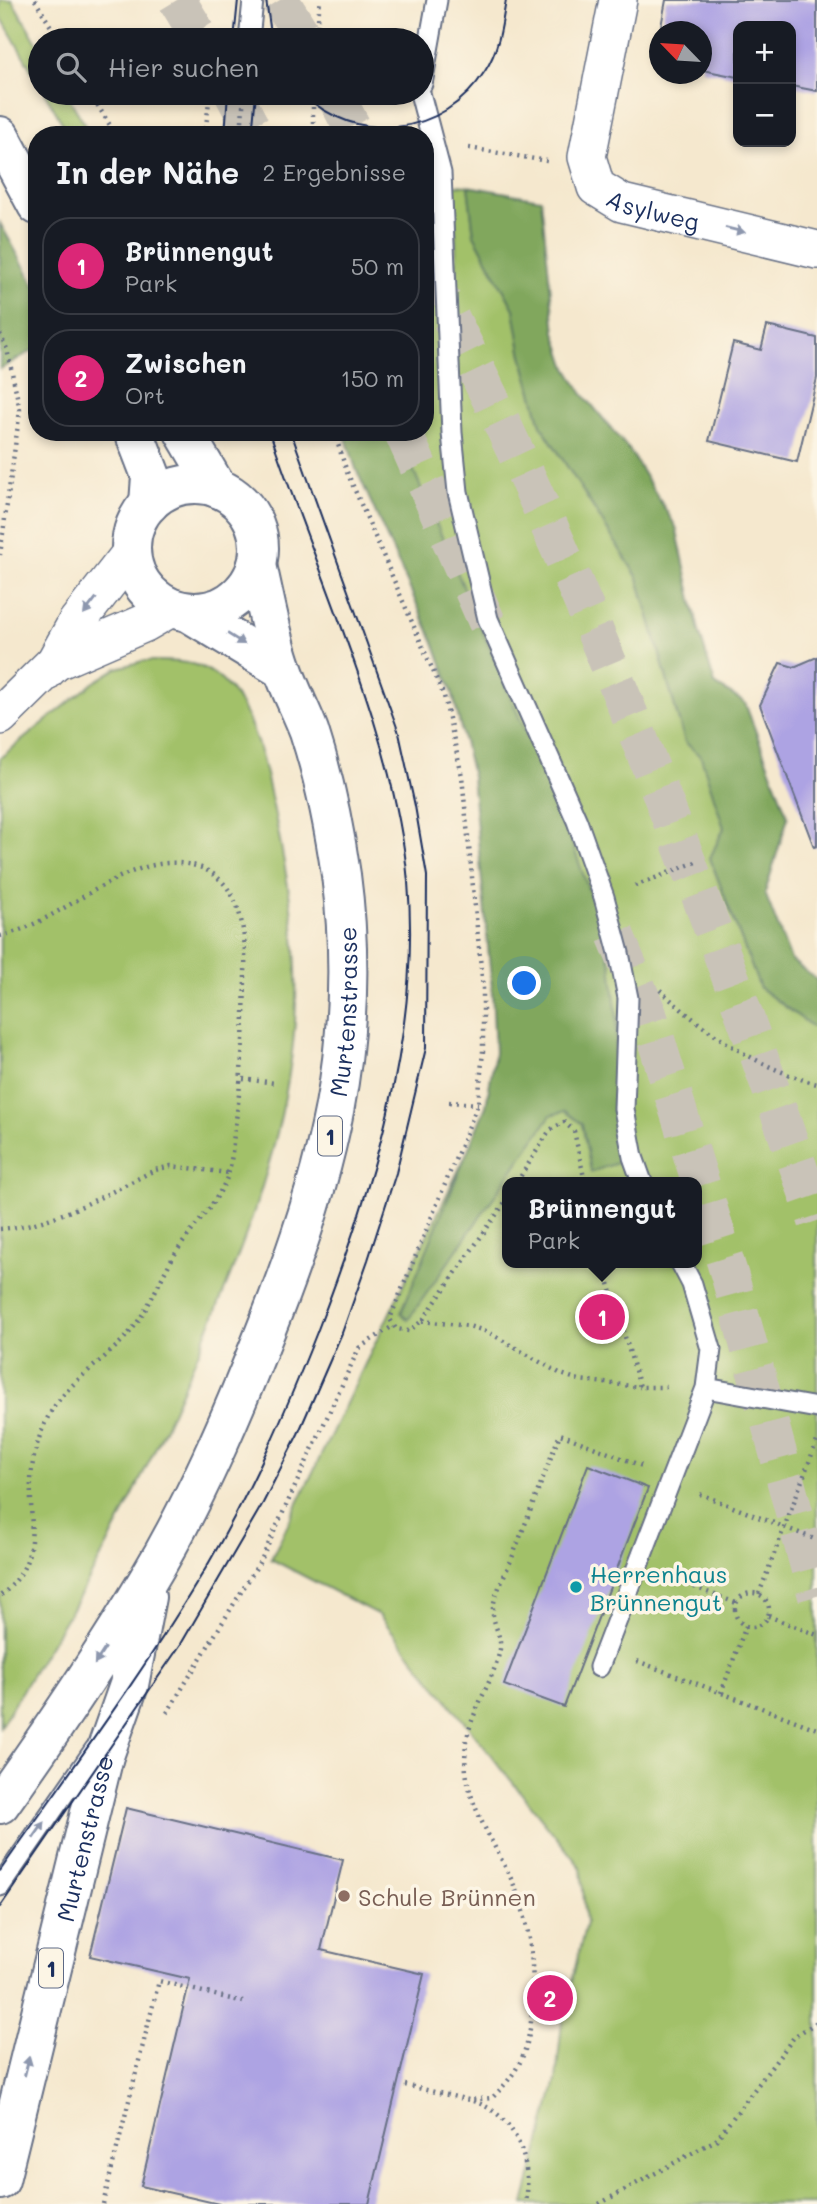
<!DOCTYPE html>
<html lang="de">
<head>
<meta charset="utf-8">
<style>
  :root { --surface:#171b24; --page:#20242c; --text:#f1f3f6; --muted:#9ea1a6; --line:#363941; --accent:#db2777 }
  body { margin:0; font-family:Mali,sans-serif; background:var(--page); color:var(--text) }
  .controls { position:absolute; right:21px; top:21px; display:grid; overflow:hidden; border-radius:14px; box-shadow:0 4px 10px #0003 }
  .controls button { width:63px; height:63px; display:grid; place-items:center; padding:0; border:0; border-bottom:2px solid var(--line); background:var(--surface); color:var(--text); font:35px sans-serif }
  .compass { position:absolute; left:649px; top:21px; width:63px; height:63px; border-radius:50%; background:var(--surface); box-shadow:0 4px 10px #0003; rotate:295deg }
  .you { position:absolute; left:525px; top:984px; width:24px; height:24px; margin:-18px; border:5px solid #fff; border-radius:50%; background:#1a73e8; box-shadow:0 0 0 10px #1a73e833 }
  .badge { display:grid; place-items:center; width:46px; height:46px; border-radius:50%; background:var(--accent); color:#fff; font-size:23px; font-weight:700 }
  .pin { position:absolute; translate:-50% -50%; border:4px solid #fff; box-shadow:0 2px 7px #0006 }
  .popup { position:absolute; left:502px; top:1177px; width:200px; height:91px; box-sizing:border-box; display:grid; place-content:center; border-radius:14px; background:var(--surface); filter:drop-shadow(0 2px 5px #0005); font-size:23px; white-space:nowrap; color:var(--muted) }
  .popup b { font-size:26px; color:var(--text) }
  .popup::after { content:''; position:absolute; left:50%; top:100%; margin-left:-14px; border:14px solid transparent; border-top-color:var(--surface) }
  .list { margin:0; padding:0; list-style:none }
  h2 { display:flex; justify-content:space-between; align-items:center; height:91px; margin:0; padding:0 28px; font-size:30px }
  h2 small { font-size:23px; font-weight:400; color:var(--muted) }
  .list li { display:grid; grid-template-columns:46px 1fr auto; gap:21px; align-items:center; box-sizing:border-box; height:98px; margin:0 14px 14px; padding:0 14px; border:2px solid var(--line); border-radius:28px }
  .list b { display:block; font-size:26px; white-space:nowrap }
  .list p { margin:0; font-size:23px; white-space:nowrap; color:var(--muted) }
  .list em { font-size:23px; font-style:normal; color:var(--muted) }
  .icon { flex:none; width:38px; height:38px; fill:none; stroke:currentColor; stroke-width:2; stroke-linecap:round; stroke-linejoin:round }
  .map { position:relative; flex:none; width:817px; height:2204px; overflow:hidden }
  .search { position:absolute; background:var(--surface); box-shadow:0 4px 10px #0003; left:28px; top:28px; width:406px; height:77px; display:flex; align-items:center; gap:18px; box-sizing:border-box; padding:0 24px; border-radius:38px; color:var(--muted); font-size:26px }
  .panel { position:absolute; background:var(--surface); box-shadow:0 4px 10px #0003; left:28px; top:126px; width:406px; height:315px; border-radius:28px }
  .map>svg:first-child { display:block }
  .green { fill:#a2c169; stroke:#5e7864; stroke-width:2; fill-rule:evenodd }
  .forest { fill:#81a75d; stroke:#4e6b5e; stroke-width:2 }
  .building { fill:#ada3e3 }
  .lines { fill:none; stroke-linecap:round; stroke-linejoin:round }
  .highway-tunnel { stroke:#c9c3b8; stroke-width:38; stroke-dasharray:38 19; stroke-linecap:butt }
  .lane-casing { stroke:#677085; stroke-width:23 }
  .street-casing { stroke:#677085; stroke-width:40 }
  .primary-casing { stroke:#677085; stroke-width:42 }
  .path { stroke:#677085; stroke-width:4.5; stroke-dasharray:2 5; stroke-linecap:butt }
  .lane { stroke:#fff; stroke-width:19 }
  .street { stroke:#fff; stroke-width:37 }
  .primary { stroke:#fff; stroke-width:38 }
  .tram { stroke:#1b2f5e; stroke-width:2 }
  .oneway { fill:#8d97ae }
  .culture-dot { fill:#0f9aa8; stroke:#fcf5e5; stroke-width:2.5 }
  .education-dot { fill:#8d6e63; stroke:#fcf5e5; stroke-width:2.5 }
  .labels { text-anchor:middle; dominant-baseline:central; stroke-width:7; stroke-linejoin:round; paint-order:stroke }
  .shield { fill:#fcf5e5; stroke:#5e6a86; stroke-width:2 }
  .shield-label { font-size:23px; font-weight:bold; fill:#1b2f5e }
  .street-label { font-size:24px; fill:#1b2f5e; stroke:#fcf5e5 }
  .culture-label { font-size:24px; fill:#0d838f; stroke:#fcf5e5; text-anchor:start }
  .education-label { font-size:24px; fill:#785e54; stroke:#fcf5e5; text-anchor:start }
</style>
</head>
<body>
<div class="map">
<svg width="817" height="2204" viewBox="0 0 817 2204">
  <rect width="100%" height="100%" fill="#fcf5e5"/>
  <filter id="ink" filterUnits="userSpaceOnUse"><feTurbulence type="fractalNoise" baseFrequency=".0143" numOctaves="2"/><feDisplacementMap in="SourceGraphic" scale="14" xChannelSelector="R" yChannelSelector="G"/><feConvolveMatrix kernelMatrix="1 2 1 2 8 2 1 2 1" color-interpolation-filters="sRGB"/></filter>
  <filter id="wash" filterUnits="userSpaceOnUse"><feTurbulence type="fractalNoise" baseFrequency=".00686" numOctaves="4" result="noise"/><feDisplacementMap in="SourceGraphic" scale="28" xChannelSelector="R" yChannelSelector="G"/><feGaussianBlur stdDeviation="1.57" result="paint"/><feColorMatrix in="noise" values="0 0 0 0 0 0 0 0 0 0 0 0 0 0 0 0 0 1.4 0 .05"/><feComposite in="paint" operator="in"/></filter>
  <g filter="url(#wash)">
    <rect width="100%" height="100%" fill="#f5e8ce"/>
    <path class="green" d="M 0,0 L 12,0 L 40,48 L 40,85 L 0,15 Z
      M 45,93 L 66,93 L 91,135 L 69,135 Z
      M 454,185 L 468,186 L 474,235 L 514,309 L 521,351 L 541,425 L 638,578 L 685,742 L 701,756 L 724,828 L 710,859 L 760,988 L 817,1030 L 817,2204 L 524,2204 L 556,2080 L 562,2022 L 586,1923 L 581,1868 L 379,1615 L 271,1559 L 504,1076 L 472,775 L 391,432 L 425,432 L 425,303 L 458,318 ZM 508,1182 L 696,1182 L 696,1263 L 508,1263 Z
      M 143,661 C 159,661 176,660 192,664 C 244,677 260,747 270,792 C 286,866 301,944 295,1021 C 288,1124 253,1223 213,1318 C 173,1413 130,1508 79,1597 C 53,1640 26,1683 0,1727 L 0,758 L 93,683 L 117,668 Z"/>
    <path class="forest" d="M 468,186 L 541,199 L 555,332 L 567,368 L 582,393 L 630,451 L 676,527 L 699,631 L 715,684 L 745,703 L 788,817 L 765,893 L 791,960 L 817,980 L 817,1030 L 760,988 L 710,858 L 724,828 L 701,757 L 685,742 L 638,578 L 541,425 L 521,351 L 514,309 L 474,235 Z
      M 0,223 L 37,289 L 37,348 L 0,369 Z
      M 344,432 L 401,432 L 404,448 L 567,829 L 593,902 L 611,964 L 617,1019 L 613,1110 L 623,1161 L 591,1172 L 582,1124 L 565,1111 L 551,1115 L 408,1320 L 401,1313 L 486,1106 L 495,1052 L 492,989 L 472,776 L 453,694 L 433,640 L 356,469 Z"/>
    <g id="blocks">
      <path class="building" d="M 666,0 L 817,0 L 817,91 L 791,86 L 791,26 L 738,26 L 738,77 L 702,70 L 702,32 L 660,32 Z
        M 767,326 L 817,338 L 817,378 L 797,462 L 709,441 L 733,343 L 761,350 Z
        M 817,657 L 817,846 L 814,847 L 760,705 L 780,663 L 794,667 Z
        M 588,1465 L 648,1488 L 564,1707 L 504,1685 Z
        M 126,1808 L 343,1860 L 321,1950 L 424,1974 L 369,2204 L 219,2204 L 141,2186 L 190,1979 L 90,1956 Z"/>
    </g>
  </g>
  <g filter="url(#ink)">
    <use href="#blocks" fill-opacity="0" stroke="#677085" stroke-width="2"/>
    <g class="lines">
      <path class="highway-tunnel" d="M 177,0 L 201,40
        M 280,0 L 305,40
        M 233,93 L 255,135
        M 334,93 L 356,135
        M 425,268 C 584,573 705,897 817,1221
        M 403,432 L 490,629
        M 615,934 L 648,1014 L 730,1277 L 817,1596"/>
      <g class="lane-casing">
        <path id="lane" d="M 249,40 L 253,0
          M 422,84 L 437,0
          M 420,93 L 441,173 L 452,433 L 458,492 L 488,619 L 577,821 L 604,897 L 619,953 L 628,998 L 624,1109 L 633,1157 L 642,1182
          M 706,1388 L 817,1408
          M 599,1667 L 706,1388 L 711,1349 L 692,1284 L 681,1263
          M 0,1886 L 95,1749"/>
      </g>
      <g class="street-casing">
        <g id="street">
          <path id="s1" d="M 618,0 L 587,157 L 596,187 L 622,203 L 817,250"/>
          <path d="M 55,662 L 145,623 L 171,608"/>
          <path d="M 0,716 L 55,662 L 77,622 L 131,553"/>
        </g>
      </g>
      <g class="primary-casing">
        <g id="primary">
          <path d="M 0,136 L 37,205"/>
          <path d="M 134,432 L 151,476 L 149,504"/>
          <path d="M 184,432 L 217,488"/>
          <circle cx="195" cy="548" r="64"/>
          <path d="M 188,612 L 282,669"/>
          <path id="s2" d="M 0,1804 C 52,1731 102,1657 148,1580 C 195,1502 232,1416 265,1332 C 327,1178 363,1042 341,875 C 334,826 324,777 309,731 C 301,710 290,690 283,669 C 271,636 265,599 257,565"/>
          <path id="s3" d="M 0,2180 L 104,1756 L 129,1685 L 146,1597"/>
        </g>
      </g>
      <path class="path" d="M 35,0 L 59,40
        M 316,40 L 320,0
        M 90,93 L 116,135
        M 313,93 L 313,135
        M 205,135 L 210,93
        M 241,135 L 244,93
        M 469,148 L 547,161
        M 0,334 L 7,349 L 20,410 L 0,555
        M 334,432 L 347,472 L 444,696 L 462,776 L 483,988 L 483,1051 L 478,1104 L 393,1311 L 390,1319 L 396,1329 L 409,1331 L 422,1321 L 508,1198
        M 635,886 L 696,862
        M 0,936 C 64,923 132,844 199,867 C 244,883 246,937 245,976 C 244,1029 242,1081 234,1134 C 232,1149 232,1166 226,1180 C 213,1209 188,1232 172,1259 C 158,1283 149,1309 130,1332 C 105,1362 65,1382 47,1419 C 38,1437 32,1459 31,1480 C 29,1525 43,1562 0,1596
        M 660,990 C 706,1033 756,1067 817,1084
        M 243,1079 L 275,1083
        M 449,1102 L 478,1104
        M 517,1182 L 550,1130 L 564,1122 L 574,1131 L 585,1182
        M 0,1229 C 55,1225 106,1194 155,1170 L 171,1166 L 229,1173
        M 603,1263 L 640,1387 L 670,1387
        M 422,1321 L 469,1326 L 488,1332 L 561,1374 L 579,1380 L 640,1387
        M 700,1494 L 817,1540
        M 668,1577 L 736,1603
        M735 1610a17 17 0 1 1 34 0a17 17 0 1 1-34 0Z
        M 759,1594 L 817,1441
        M 768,1616 L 817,1635
        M 637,1661 L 817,1729
        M 721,1693 L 746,1626
        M 167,1713 L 262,1558 L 359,1348 L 393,1326
        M 405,2085 L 469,2100 L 492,2098 C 504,2086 514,2075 521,2060 C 540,2019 534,1939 519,1898 C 500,1845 459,1804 466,1744 C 471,1710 494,1681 500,1649 C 502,1636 491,1621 493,1608 C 495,1592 506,1573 512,1558 C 528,1517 544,1475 560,1434 L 642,1466
        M 473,2101 C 517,2115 532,2162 526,2204
        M 103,2204 L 159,1981 L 243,2002
        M 599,2204 L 716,2140 L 795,2036 L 817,2022"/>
      <use href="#lane" class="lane"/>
      <use href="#street" class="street"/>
      <use href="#primary" class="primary"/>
      <path class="tram" d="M 266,0 L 272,40
        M 234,40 L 238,0
        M 302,93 C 356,146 444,137 485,71 C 499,50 502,25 506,0
        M 225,135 L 228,93
        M 252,135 L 256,93
        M 0,1871 C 70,1771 144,1672 207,1566 C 251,1491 285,1413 317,1332 C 372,1190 421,1036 408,882 C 395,734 317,574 270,432
        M 0,1907 L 181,1644 L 263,1503 L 298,1434 L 342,1333 L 368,1260 L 396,1173 L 426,1048 L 427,876 L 415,806 L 399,733 L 291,432"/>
    </g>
    <defs><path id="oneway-solid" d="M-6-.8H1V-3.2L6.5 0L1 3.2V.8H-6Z" transform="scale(1.75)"/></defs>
    <g class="oneway">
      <use href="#oneway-solid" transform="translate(735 230) rotate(14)"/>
      <use href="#oneway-solid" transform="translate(90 606) rotate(128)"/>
      <use href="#oneway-solid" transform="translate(236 639) rotate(32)"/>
      <use href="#oneway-solid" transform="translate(100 1656) rotate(123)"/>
      <use href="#oneway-solid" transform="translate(39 1830) rotate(-55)"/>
      <use href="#oneway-solid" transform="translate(27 2066) rotate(-76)"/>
    </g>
  </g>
  <circle class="culture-dot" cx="576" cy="1587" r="7"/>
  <circle class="education-dot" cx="344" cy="1896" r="7"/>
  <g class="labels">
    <g class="shield">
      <rect x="318" y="1116.5" width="24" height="39" rx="5"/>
      <rect x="39" y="1948.5" width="24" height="39" rx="5"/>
    </g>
    <g class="shield-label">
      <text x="330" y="1136">1</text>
      <text x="51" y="1968">1</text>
    </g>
    <g class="street-label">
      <text stroke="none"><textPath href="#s1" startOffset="254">Asylweg</textPath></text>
      <text stroke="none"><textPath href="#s2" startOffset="875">Murtenstrasse</textPath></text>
      <text stroke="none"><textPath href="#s3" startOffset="352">Murtenstrasse</textPath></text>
    </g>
    <g class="culture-label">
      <text x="590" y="1573">Herrenhaus<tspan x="590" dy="28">Brünnengut</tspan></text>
    </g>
    <g class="education-label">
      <text x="358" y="1896">Schule Brünnen</text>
    </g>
  </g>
</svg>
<div class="controls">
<button>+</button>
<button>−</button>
</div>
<svg class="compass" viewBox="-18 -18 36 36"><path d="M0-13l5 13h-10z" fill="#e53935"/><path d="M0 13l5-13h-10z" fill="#9ea1a6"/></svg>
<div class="you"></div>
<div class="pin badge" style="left:602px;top:1317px">1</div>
<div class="popup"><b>Brünnengut</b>Park</div>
<div class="pin badge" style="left:550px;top:1998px">2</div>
<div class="search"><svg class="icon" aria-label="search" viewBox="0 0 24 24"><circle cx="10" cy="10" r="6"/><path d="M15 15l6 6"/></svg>Hier suchen</div>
<section class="panel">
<h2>In der Nähe<small>2 Ergebnisse</small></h2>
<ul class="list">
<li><span class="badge">1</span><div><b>Brünnengut</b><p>Park</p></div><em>50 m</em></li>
<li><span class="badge">2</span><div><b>Zwischen</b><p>Ort</p></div><em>150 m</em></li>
</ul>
</section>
</div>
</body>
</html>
